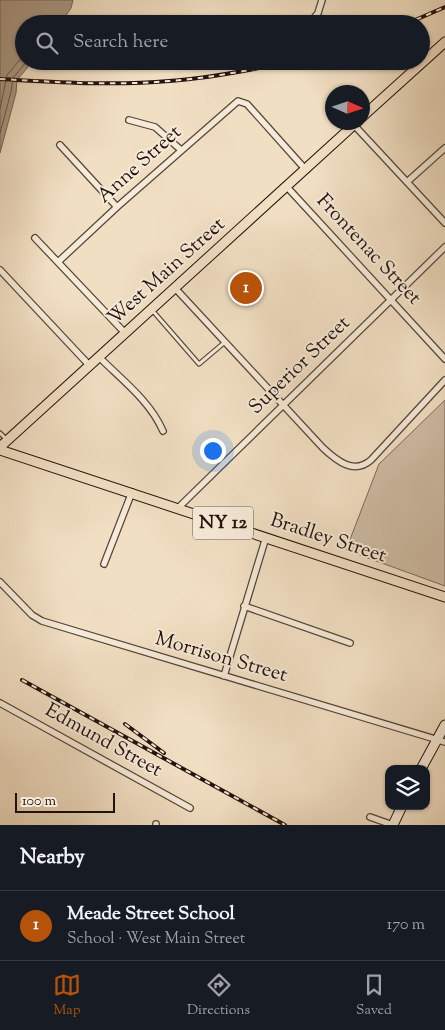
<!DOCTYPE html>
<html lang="en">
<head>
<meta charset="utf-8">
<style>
  :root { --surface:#171b24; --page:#242831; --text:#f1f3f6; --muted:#9ea1a6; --line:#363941; --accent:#b45309 }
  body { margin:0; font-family:"Sorts Mill Goudy",serif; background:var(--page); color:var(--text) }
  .controls { position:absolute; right:15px; bottom:15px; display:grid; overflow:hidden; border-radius:10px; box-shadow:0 1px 4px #0004 }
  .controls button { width:45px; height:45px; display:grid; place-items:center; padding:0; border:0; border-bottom:1px solid var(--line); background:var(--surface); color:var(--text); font:25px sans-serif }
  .compass { position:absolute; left:325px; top:85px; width:45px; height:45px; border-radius:50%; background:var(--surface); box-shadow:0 1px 4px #0004; rotate:93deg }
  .scale { position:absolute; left:15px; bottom:12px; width:100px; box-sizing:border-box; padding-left:5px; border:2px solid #23130d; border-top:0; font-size:14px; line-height:18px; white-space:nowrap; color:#23130d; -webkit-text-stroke:4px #f6ead8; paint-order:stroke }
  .you { position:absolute; left:212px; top:450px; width:18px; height:18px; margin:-12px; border:4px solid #fff; border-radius:50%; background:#1a73e8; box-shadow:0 0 0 8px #1a73e833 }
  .badge { display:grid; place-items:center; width:32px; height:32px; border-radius:50%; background:var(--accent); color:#fff; font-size:16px; font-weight:700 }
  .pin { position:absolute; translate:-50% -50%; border:2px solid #fff; box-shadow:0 1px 5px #0006 }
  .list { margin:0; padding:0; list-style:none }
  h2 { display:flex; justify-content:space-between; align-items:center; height:65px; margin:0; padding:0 20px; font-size:21px }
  h2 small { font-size:16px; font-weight:400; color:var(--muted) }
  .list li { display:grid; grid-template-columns:32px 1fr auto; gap:15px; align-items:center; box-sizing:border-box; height:70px; padding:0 20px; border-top:1px solid var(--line) }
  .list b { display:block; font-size:19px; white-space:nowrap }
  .list p { margin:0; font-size:16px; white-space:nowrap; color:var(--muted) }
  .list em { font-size:16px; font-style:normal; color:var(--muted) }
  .icon { flex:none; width:28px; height:28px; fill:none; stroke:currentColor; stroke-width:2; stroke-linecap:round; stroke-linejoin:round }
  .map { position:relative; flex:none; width:445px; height:825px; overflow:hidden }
  .search { position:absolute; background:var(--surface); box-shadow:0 1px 4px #0004; left:15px; right:15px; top:15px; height:55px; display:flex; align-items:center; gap:12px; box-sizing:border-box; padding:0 18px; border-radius:28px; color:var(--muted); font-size:19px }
  .sheet { height:135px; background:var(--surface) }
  nav { display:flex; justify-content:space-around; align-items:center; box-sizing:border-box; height:70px; border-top:1px solid var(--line); background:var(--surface); font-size:14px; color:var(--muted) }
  nav a { display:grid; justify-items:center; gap:2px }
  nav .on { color:var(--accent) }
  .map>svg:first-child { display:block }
  .green { fill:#cebca4; stroke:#786858 }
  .water { fill:#ab9a85; stroke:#756455 }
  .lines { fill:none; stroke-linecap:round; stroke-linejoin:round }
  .shore { stroke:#675649; stroke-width:1 }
  .lane-casing { stroke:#56463a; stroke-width:5.5 }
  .street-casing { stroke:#56463a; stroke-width:8 }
  .secondary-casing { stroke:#23130d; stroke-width:11 }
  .primary-casing { stroke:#23130d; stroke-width:11 }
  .lane { stroke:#f6ead8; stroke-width:3 }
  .street { stroke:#f6ead8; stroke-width:5.5 }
  .secondary { stroke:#f6ead8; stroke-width:9 }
  .primary { stroke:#f1dfc3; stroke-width:9 }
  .rail-casing { stroke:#23130d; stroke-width:4 }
  .rail { stroke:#f6ead8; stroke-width:2; stroke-dasharray:5.5; stroke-linecap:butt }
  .labels { text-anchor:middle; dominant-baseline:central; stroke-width:4; stroke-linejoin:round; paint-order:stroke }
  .shield { fill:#f6ead8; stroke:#62544a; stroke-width:1 }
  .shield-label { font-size:19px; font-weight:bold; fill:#23130d }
  .street-label { font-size:20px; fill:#23130d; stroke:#f6ead8 }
</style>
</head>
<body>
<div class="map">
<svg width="445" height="825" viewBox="0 0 445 825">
  <rect width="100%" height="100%" fill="#f1dfc3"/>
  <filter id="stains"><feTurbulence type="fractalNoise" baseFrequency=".004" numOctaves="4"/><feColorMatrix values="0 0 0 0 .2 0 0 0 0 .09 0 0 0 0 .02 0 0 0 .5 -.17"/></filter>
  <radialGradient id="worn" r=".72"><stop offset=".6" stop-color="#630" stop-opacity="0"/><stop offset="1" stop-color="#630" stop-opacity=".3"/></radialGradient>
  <path class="green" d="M 445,400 L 445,586 L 346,550 L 379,464 Z"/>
  <path class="water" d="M 0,0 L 73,0 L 71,8 L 60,24 L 24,24 L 24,61 L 33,61 L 17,80 L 16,93 L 0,153 Z"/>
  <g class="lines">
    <path class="shore" d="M 0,109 L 7,75 L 24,55
      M 0,133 L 11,92 L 13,78 L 27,61"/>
    <g class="lane-casing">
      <path id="lane" d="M 152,310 L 199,364 L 225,342
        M 0,433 L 7,440"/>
    </g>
    <g class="street-casing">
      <path id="street" d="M 309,24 L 318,13 L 322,0
        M 129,120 L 155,127 L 181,150
        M 354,125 L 445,223
        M 60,145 L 117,207
        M 407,182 L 445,148
        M 287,187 L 445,359
        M 35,238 L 125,333
        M 58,262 L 117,207 L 238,101 L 247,104 L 306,170
        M 0,270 L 90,366
        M 175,288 L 323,448 C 337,461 354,475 371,460 L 445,380
        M 99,357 C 122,380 150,401 163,431
        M 178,508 L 445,247
        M 104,564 L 132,492
        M 0,582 L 32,615 L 42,621 L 445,742
        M 244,606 L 350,643
        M 224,676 L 266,537
        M 0,703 L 190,808
        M 370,817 L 393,825
        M 156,825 L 156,824"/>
    </g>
    <g class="secondary-casing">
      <path id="secondary" d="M 421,769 L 445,725
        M 393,825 L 402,806"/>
    </g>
    <g class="primary-casing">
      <path id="primary" d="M 362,117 L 445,42
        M 0,447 L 357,122
        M 0,450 L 445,597"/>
    </g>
    <use href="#lane" class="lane"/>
    <use href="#street" class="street"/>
    <use href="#secondary" class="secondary"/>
    <use href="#primary" class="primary"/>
    <g class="rail-casing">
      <path id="rail" d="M 406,24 L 445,7
        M 0,79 C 56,82 113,86 169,81 C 210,78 252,70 293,61
        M 22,680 L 285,825
        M 125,724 L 164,753"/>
    </g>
    <use href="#rail" class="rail"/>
  </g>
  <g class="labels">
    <rect class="shield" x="193" y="506.5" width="60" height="33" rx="4"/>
    <g class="shield-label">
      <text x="223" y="523">NY 12</text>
    </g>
    <g class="street-label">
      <text transform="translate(140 165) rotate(-42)">Anne Street</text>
      <text transform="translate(368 250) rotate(47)">Frontenac Street</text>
      <text transform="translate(167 272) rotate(-42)">West Main Street</text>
      <text transform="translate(300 366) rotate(-44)">Superior Street</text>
      <text transform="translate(328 539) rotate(18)">Bradley Street</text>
      <text transform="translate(221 658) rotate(16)">Morrison Street</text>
      <text transform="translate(103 741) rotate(29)">Edmund Street</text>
    </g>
  </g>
  <rect width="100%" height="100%" filter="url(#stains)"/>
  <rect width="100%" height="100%" fill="url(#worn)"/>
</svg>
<div class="controls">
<button><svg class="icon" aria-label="layers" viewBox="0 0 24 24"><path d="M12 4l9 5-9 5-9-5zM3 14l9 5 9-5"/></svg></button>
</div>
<svg class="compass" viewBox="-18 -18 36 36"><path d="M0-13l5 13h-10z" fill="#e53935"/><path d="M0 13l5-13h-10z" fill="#9ea1a6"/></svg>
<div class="scale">100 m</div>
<div class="you"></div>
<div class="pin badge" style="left:246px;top:288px">1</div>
<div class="search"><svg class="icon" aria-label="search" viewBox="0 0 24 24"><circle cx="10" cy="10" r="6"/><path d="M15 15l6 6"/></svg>Search here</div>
</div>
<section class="sheet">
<h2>Nearby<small></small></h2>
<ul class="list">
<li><span class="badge">1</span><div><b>Meade Street School</b><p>School · West Main Street</p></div><em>170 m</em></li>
</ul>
</section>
<nav>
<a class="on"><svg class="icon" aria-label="map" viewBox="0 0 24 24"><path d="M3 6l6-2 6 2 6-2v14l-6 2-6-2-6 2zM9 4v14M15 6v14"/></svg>Map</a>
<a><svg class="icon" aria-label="directions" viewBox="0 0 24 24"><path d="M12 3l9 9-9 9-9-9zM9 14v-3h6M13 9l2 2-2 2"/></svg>Directions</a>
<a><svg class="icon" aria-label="saved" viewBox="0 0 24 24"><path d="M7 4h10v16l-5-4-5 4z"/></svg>Saved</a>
</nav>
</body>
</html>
